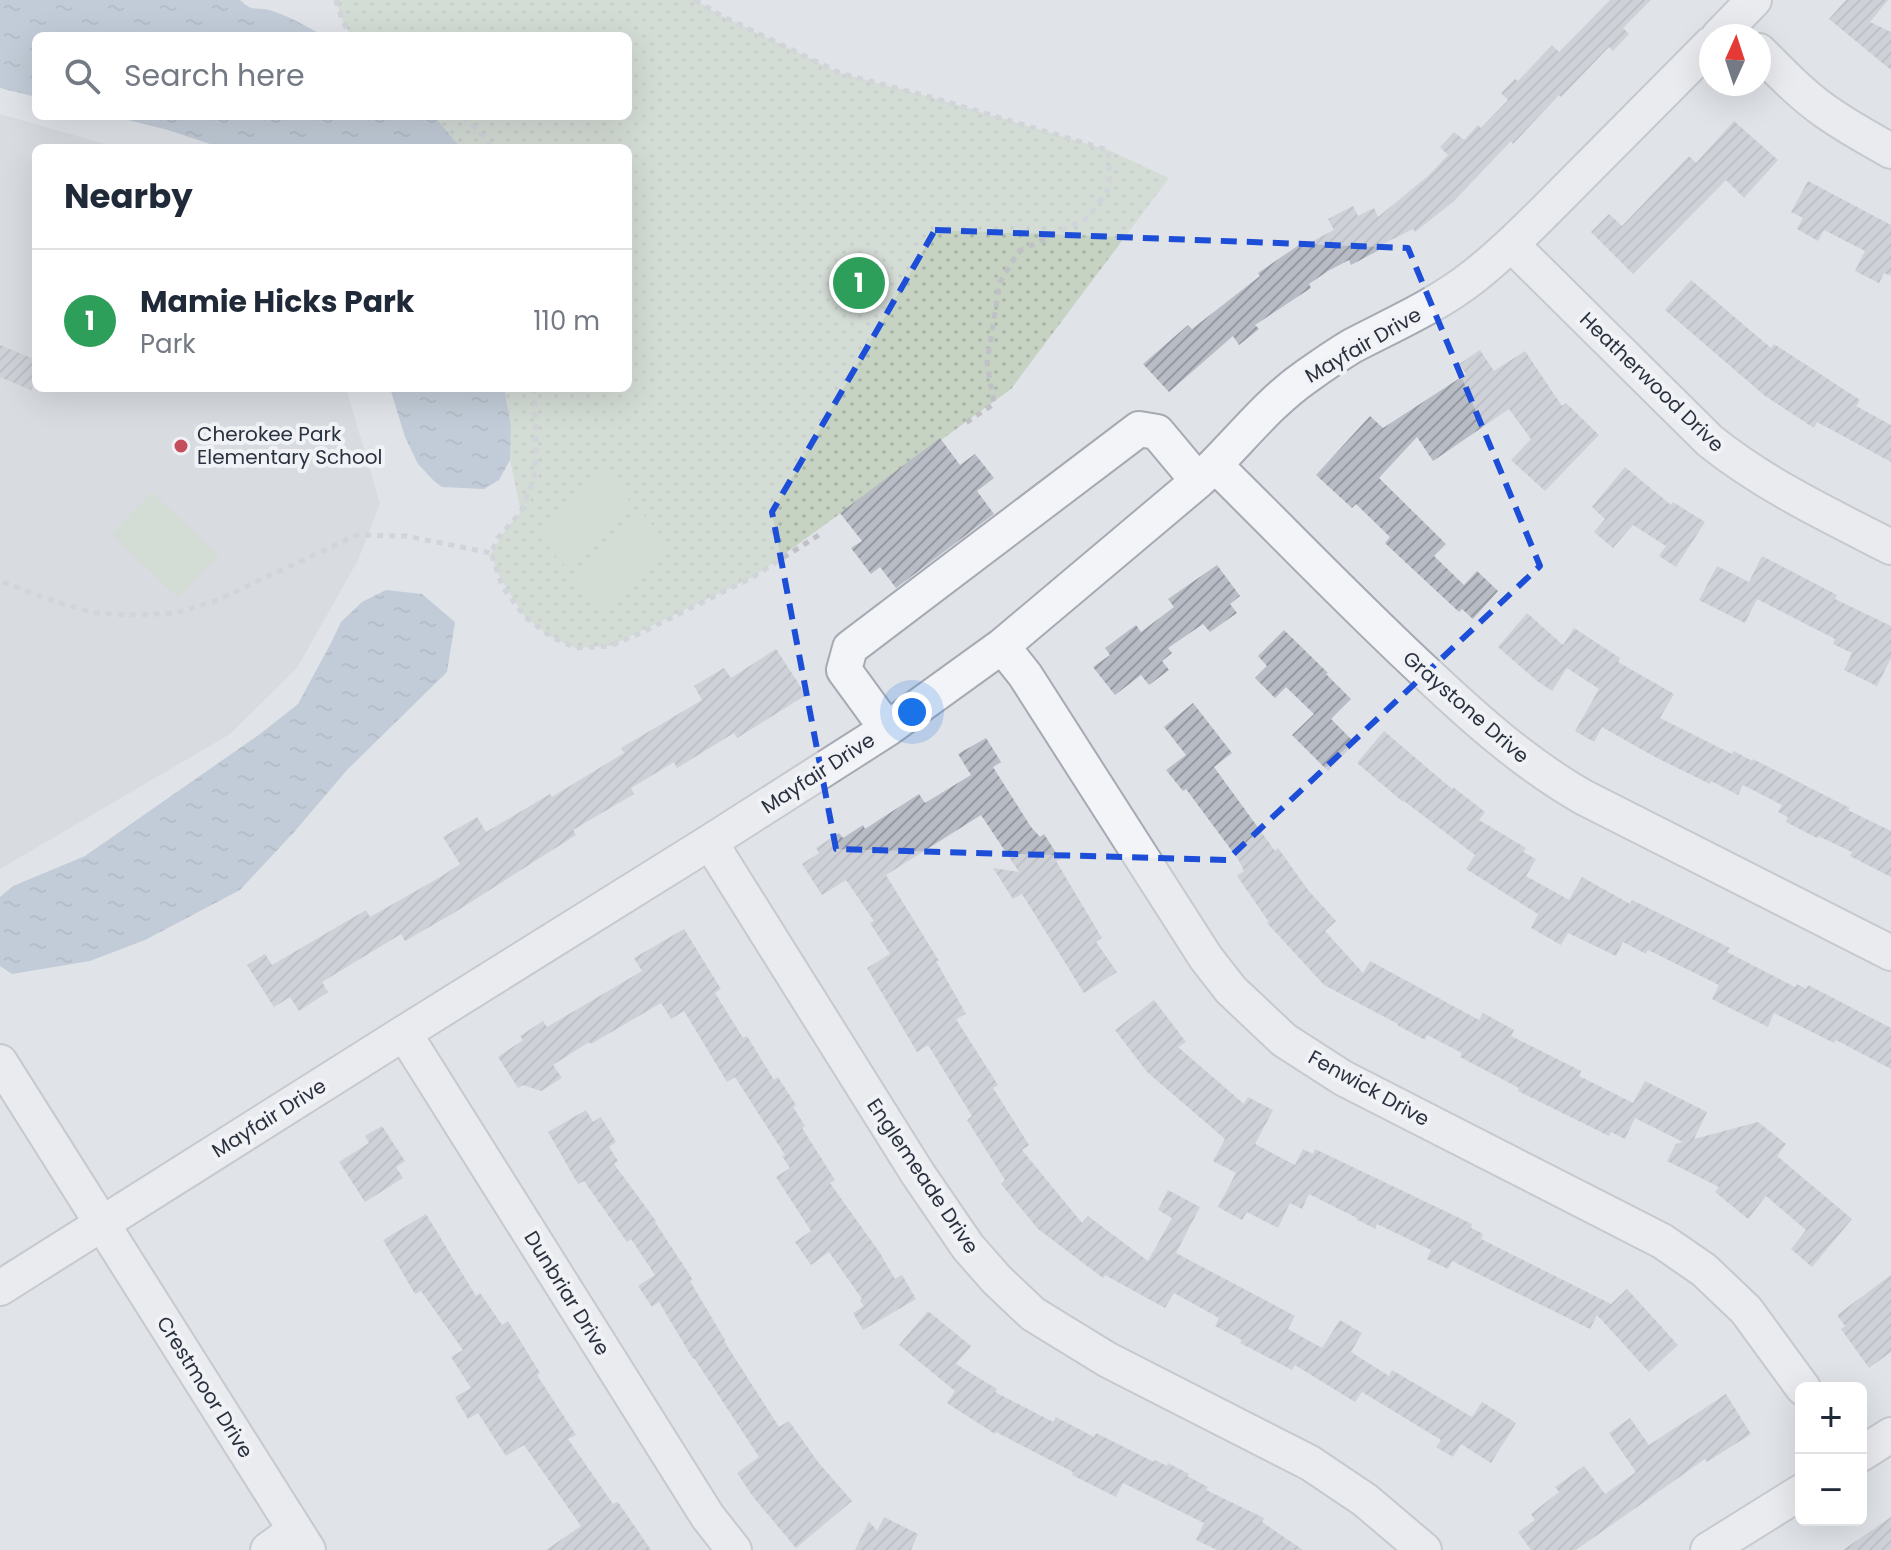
<!DOCTYPE html>
<html lang="en">
<head>
<meta charset="utf-8">
<style>
  :root { --surface:#fff; --page:#f2f2f3; --text:#1f2937; --muted:#747a83; --line:#e0e1e3; --accent:#0b8043 }
  body { margin:0; font-family:Poppins,sans-serif; background:var(--page); color:var(--text) }
  .controls { position:absolute; right:24px; bottom:24px; display:grid; overflow:hidden; border-radius:12px; box-shadow:0 8px 32px #0002 }
  .controls button { width:72px; height:72px; display:grid; place-items:center; padding:0; border:0; border-bottom:2px solid var(--line); background:var(--surface); color:var(--text); font:40px sans-serif }
  .compass { position:absolute; left:1699px; top:24px; width:72px; height:72px; border-radius:50%; background:var(--surface); box-shadow:0 8px 32px #0002; rotate:3deg }
  .you { position:absolute; left:912px; top:712px; width:28px; height:28px; margin:-20px; border:6px solid #fff; border-radius:50%; background:#1a73e8; box-shadow:0 0 0 12px #1a73e833 }
  .badge { display:grid; place-items:center; width:52px; height:52px; border-radius:50%; background:var(--accent); color:#fff; font-size:26px; font-weight:700 }
  .pin { position:absolute; translate:-50% -50%; border:4px solid #fff; box-shadow:0 2px 8px #0006 }
  .list { margin:0; padding:0; list-style:none }
  h2 { display:flex; justify-content:space-between; align-items:center; height:104px; margin:0; padding:0 32px; font-size:34px }
  h2 small { font-size:26px; font-weight:400; color:var(--muted) }
  .list li { display:grid; grid-template-columns:52px 1fr auto; gap:24px; align-items:center; box-sizing:border-box; height:144px; padding:0 32px; border-top:2px solid var(--line) }
  .list b { display:block; font-size:30px; white-space:nowrap }
  .list p { margin:0; font-size:26px; white-space:nowrap; color:var(--muted) }
  .list em { font-size:26px; font-style:normal; color:var(--muted) }
  .icon { flex:none; width:44px; height:44px; fill:none; stroke:currentColor; stroke-width:2; stroke-linecap:round; stroke-linejoin:round }
  .map { position:relative; flex:none; width:1891px; height:1550px; overflow:hidden }
  .search { position:absolute; background:var(--surface); box-shadow:0 8px 32px #0002; left:32px; top:32px; width:600px; height:88px; display:flex; align-items:center; gap:20px; box-sizing:border-box; padding:0 28px; border-radius:12px; color:var(--muted); font-size:30px }
  .panel { position:absolute; background:var(--surface); box-shadow:0 8px 32px #0002; left:32px; top:144px; width:600px; height:248px; border-radius:12px }
  .map>svg:first-child { display:block }
  .built { fill:#ced2da }
  .green { fill:url(#green-dots) }
  .pitch { fill:#c6d2c2 }
  .water { fill:url(#water-ripples) }
  .building { fill:url(#building-hatch) }
  .lines { fill:none; stroke-linecap:round; stroke-linejoin:round }
  .minor-casing { stroke:#a6aab2; stroke-width:38 }
  .path { stroke:#bfc1c7; stroke-width:5; stroke-dasharray:6 6; stroke-linecap:butt }
  .minor { stroke:#f3f4f7; stroke-width:34 }
  .marked { fill:none; stroke:#1d4ed8; stroke-width:6; stroke-dasharray:16 10; stroke-linejoin:round }
  .poi-dot { fill:#c64d5d; stroke:#f0f2f6; stroke-width:3 }
  .labels { text-anchor:middle; dominant-baseline:central; stroke-width:8; stroke-linejoin:round; paint-order:stroke }
  .street-label { font-size:20px; fill:#2a313f; stroke:#f0f2f6 }
  .poi-label { font-size:20px; fill:#2a313f; stroke:#f0f2f6; text-anchor:start }
</style>
</head>
<body>
<div class="map">
<svg width="1891" height="1550" viewBox="0 0 1891 1550">
  <defs>
    <pattern id="green-dots" width="8" height="8" patternUnits="userSpaceOnUse" patternTransform="scale(2)"><rect width="8" height="8" fill="#c6d2c2"/><path d="M2 2h.1M6 6h.1" fill="none" stroke="#aab5a8" stroke-width="1.8" stroke-linecap="round"/></pattern>
    <pattern id="water-ripples" width="26" height="14" patternUnits="userSpaceOnUse" patternTransform="scale(2)"><rect width="26" height="14" fill="#9db0c6"/><path d="M2 4q2-2 4 0t4 0M15 11q2-2 4 0t4 0" fill="none" stroke="#8090a2"/></pattern>
    <pattern id="building-hatch" width="6" height="6" patternUnits="userSpaceOnUse" patternTransform="scale(2)"><rect width="6" height="6" fill="#b8bcc5"/><path d="M-1 1l2-2M0 6l6-6M5 7l2-2" fill="none" stroke="#9699a1"/></pattern>
  </defs>
  <rect width="100%" height="100%" fill="#e0e3e8"/>
  <path class="built" d="M 0,114 L 119,148 L 36,148 L 36,388 L 346,388 L 380,504 L 358,560 L 297,668 L 230,734 L 0,869 Z"/>
  <path class="green" d="M 336,0 L 695,0 L 720,15 L 840,73 L 934,98 L 1108,150 L 1169,178 L 1011,389 L 753,577 L 610,646 L 576,648 L 551,637 L 525,617 L 498,574 L 491,553 L 506,529 L 521,512 L 510,460 L 511,426 L 504,388 L 628,388 L 628,148 L 461,148 L 434,116 L 628,116 L 628,36 L 351,36 L 342,20 Z"/>
  <path class="pitch" d="M 605,473 L 634,506 L 565,566 L 537,534 Z
    M 152,492 L 219,555 L 178,598 L 111,534 Z
    M 643,514 L 671,547 L 603,607 L 574,575 Z"/>
  <path class="water" d="M 0,0 L 240,0 C 254,13 253,6 269,10 C 288,15 307,27 324,36 L 36,36 L 36,97 L 0,88 Z
    M 112,116 L 434,116 L 461,148 L 222,148 L 168,130 Z
    M 390,388 L 504,388 L 511,426 L 510,460 L 499,480 L 484,489 L 442,487 L 434,481 L 418,464 L 405,437 Z
    M 386,590 L 422,594 L 455,622 L 447,672 L 347,770 L 295,831 L 240,890 L 145,940 L 90,961 L 12,974 L 0,966 L 0,897 L 13,886 L 85,856 L 260,734 L 298,704 L 331,643 L 341,622 L 362,602 Z"/>
  <path class="building" d="M 1610,0 L 1651,0 L 1623,28 L 1629,34 L 1613,51 L 1609,47 L 1561,97 L 1559,95 L 1513,144 L 1511,141 L 1453,202 L 1415,232 L 1413,229 L 1379,246 L 1381,249 L 1351,265 L 1349,260 L 1328,271 L 1309,284 L 1311,288 L 1255,325 L 1259,329 L 1239,345 L 1233,336 L 1169,392 L 1143,364 L 1188,325 L 1192,329 L 1260,276 L 1258,273 L 1299,245 L 1301,247 L 1334,230 L 1328,219 L 1353,206 L 1358,216 L 1374,208 L 1378,217 L 1428,176 L 1448,155 L 1440,147 L 1454,132 L 1464,140 L 1478,125 L 1481,128 L 1508,100 L 1501,93 L 1515,79 L 1518,81 L 1552,45 L 1559,52 Z
    M 1846,0 L 1888,0 L 1870,22 L 1891,32 L 1891,70 L 1829,19 Z
    M 1734,121 L 1778,160 L 1744,198 L 1726,180 L 1633,274 L 1591,232 L 1609,214 L 1622,226 L 1689,156 L 1696,163 Z
    M 1808,181 L 1891,225 L 1891,276 L 1884,273 L 1879,283 L 1855,271 L 1865,251 L 1824,230 L 1818,241 L 1797,229 L 1803,218 L 1791,212 Z
    M 1691,280 L 1771,348 L 1774,344 L 1860,400 L 1856,406 L 1891,425 L 1891,462 L 1817,422 L 1814,428 L 1765,396 L 1665,310 Z
    M 0,345 L 36,360 L 36,379 L 31,390 L 0,377 Z
    M 1480,350 L 1494,371 L 1525,351 L 1562,406 L 1566,403 L 1599,435 L 1545,491 L 1511,460 L 1531,439 L 1509,409 L 1433,461 L 1417,437 L 1379,478 L 1446,544 L 1434,556 L 1464,585 L 1477,571 L 1498,591 L 1473,619 L 1462,609 L 1459,612 L 1402,559 L 1385,543 L 1390,537 L 1356,504 L 1352,508 L 1316,475 L 1370,416 L 1383,428 L 1466,374 L 1459,364 Z
    M 940,438 L 960,465 L 975,454 L 994,478 L 977,491 L 994,514 L 896,588 L 880,567 L 871,574 L 851,548 L 862,541 L 840,513 Z
    M 1625,467 L 1671,505 L 1673,502 L 1705,522 L 1676,567 L 1659,556 L 1666,546 L 1633,525 L 1613,548 L 1594,532 L 1605,519 L 1592,507 Z
    M 1762,556 L 1837,595 L 1835,599 L 1891,626 L 1891,658 L 1877,686 L 1844,670 L 1852,653 L 1833,644 L 1835,639 L 1757,599 L 1745,623 L 1699,600 L 1717,566 L 1749,582 Z
    M 1217,565 L 1240,596 L 1230,604 L 1237,613 L 1210,632 L 1203,624 L 1168,648 L 1172,653 L 1162,661 L 1169,670 L 1149,685 L 1141,675 L 1115,695 L 1093,667 L 1110,655 L 1105,648 L 1136,625 L 1141,632 L 1174,607 L 1168,599 Z
    M 1527,613 L 1563,645 L 1574,628 L 1620,658 L 1618,662 L 1674,694 L 1660,718 L 1732,754 L 1734,751 L 1752,761 L 1753,759 L 1850,808 L 1848,810 L 1891,831 L 1891,877 L 1850,856 L 1852,852 L 1818,836 L 1817,838 L 1786,822 L 1788,817 L 1778,812 L 1782,805 L 1743,785 L 1738,795 L 1711,781 L 1710,784 L 1655,757 L 1602,727 L 1594,742 L 1575,731 L 1599,689 L 1567,668 L 1552,691 L 1537,681 L 1498,647 Z
    M 1284,630 L 1328,673 L 1326,674 L 1351,699 L 1331,719 L 1355,743 L 1328,771 L 1292,735 L 1314,714 L 1286,687 L 1275,698 L 1255,678 L 1267,666 L 1258,656 Z
    M 776,649 L 806,695 L 737,738 L 734,733 L 677,768 L 674,762 L 631,788 L 634,794 L 573,830 L 576,835 L 452,914 L 405,941 L 401,934 L 322,982 L 328,992 L 299,1011 L 290,997 L 274,1007 L 247,965 L 265,954 L 272,965 L 366,910 L 370,917 L 442,876 L 460,864 L 443,837 L 477,817 L 486,832 L 550,794 L 552,797 L 624,753 L 621,748 L 702,700 L 694,686 L 724,668 L 731,678 Z
    M 1193,703 L 1232,753 L 1214,767 L 1275,851 L 1278,848 L 1308,890 L 1336,921 L 1325,931 L 1363,973 L 1370,961 L 1479,1020 L 1483,1013 L 1514,1030 L 1511,1036 L 1581,1071 L 1579,1076 L 1633,1103 L 1645,1081 L 1707,1112 L 1694,1139 L 1758,1122 L 1786,1144 L 1777,1156 L 1852,1219 L 1812,1267 L 1791,1249 L 1806,1230 L 1766,1196 L 1748,1219 L 1715,1192 L 1719,1187 L 1667,1161 L 1676,1144 L 1683,1142 L 1635,1118 L 1625,1139 L 1611,1132 L 1609,1136 L 1518,1091 L 1519,1088 L 1460,1057 L 1462,1053 L 1427,1035 L 1425,1040 L 1397,1025 L 1398,1024 L 1324,985 L 1267,923 L 1269,922 L 1237,876 L 1244,871 L 1238,859 L 1186,789 L 1183,791 L 1166,770 L 1186,755 L 1164,727 Z
    M 1384,731 L 1452,789 L 1453,787 L 1485,812 L 1479,820 L 1526,848 L 1523,852 L 1536,859 L 1526,876 L 1569,900 L 1582,877 L 1630,904 L 1632,900 L 1730,948 L 1727,952 L 1795,987 L 1797,984 L 1806,989 L 1808,985 L 1891,1028 L 1891,1069 L 1836,1040 L 1834,1043 L 1774,1013 L 1768,1027 L 1712,999 L 1719,985 L 1648,950 L 1646,954 L 1623,942 L 1616,956 L 1568,933 L 1561,945 L 1531,928 L 1538,914 L 1466,869 L 1475,855 L 1404,801 L 1403,802 L 1357,763 Z
    M 986,738 L 1001,762 L 993,767 L 1031,827 L 1040,837 L 1044,834 L 1060,859 L 1056,861 L 1102,938 L 1096,942 L 1117,972 L 1084,993 L 1022,894 L 1013,899 L 993,868 L 1019,872 L 981,815 L 886,875 L 939,961 L 936,961 L 966,1014 L 956,1019 L 998,1085 L 993,1088 L 1029,1145 L 1022,1150 L 1082,1223 L 1088,1216 L 1148,1261 L 1172,1218 L 1158,1210 L 1168,1190 L 1200,1207 L 1176,1253 L 1295,1316 L 1288,1329 L 1322,1348 L 1340,1320 L 1362,1333 L 1351,1352 L 1389,1376 L 1392,1370 L 1472,1417 L 1482,1402 L 1516,1423 L 1491,1463 L 1461,1444 L 1453,1457 L 1436,1447 L 1441,1440 L 1362,1392 L 1355,1402 L 1295,1365 L 1292,1370 L 1240,1343 L 1242,1340 L 1215,1326 L 1219,1318 L 1174,1293 L 1165,1308 L 1105,1275 L 1103,1278 L 1038,1229 L 1001,1184 L 1005,1180 L 967,1120 L 972,1116 L 928,1045 L 917,1052 L 867,968 L 890,954 L 870,923 L 874,921 L 846,880 L 822,895 L 802,864 L 819,853 L 816,848 L 839,833 L 843,838 L 863,825 L 865,829 L 919,794 L 925,803 L 971,775 L 958,754 Z
    M 684,929 L 721,989 L 715,993 L 743,1038 L 747,1036 L 774,1080 L 778,1077 L 796,1105 L 793,1107 L 805,1126 L 802,1128 L 835,1180 L 830,1183 L 880,1253 L 895,1279 L 902,1275 L 916,1299 L 863,1330 L 853,1313 L 864,1306 L 860,1301 L 862,1299 L 829,1252 L 811,1265 L 795,1242 L 811,1231 L 776,1177 L 790,1168 L 782,1156 L 785,1155 L 735,1077 L 727,1082 L 684,1011 L 671,1019 L 661,1003 L 591,1044 L 589,1042 L 553,1065 L 562,1078 L 541,1091 L 523,1085 L 518,1088 L 498,1057 L 523,1040 L 520,1036 L 543,1021 L 547,1027 L 642,971 L 634,958 Z
    M 1154,1000 L 1186,1042 L 1178,1047 L 1244,1104 L 1248,1097 L 1273,1110 L 1255,1144 L 1295,1165 L 1303,1149 L 1313,1154 L 1315,1149 L 1472,1224 L 1471,1228 L 1483,1234 L 1481,1239 L 1611,1304 L 1627,1289 L 1678,1345 L 1649,1372 L 1597,1315 L 1590,1329 L 1452,1261 L 1448,1269 L 1427,1259 L 1431,1250 L 1377,1224 L 1375,1229 L 1356,1219 L 1357,1218 L 1309,1194 L 1302,1209 L 1290,1203 L 1278,1228 L 1247,1212 L 1242,1220 L 1218,1207 L 1236,1173 L 1213,1161 L 1225,1139 L 1147,1072 L 1115,1030 Z
    M 586,1110 L 593,1122 L 601,1117 L 616,1142 L 609,1147 L 618,1161 L 614,1164 L 656,1221 L 655,1222 L 693,1280 L 690,1281 L 725,1340 L 724,1341 L 779,1427 L 789,1421 L 818,1462 L 852,1501 L 796,1548 L 754,1498 L 737,1473 L 759,1457 L 694,1358 L 693,1359 L 659,1302 L 652,1307 L 638,1286 L 655,1275 L 631,1239 L 627,1242 L 584,1181 L 578,1184 L 548,1132 Z
    M 382,1126 L 405,1161 L 396,1167 L 403,1178 L 365,1202 L 339,1162 L 369,1143 L 365,1136 Z
    M 426,1214 L 476,1296 L 480,1293 L 502,1325 L 508,1321 L 540,1373 L 537,1375 L 576,1435 L 568,1439 L 613,1504 L 618,1502 L 651,1550 L 546,1550 L 581,1526 L 524,1445 L 506,1456 L 478,1413 L 468,1419 L 455,1397 L 471,1388 L 451,1357 L 463,1350 L 421,1291 L 415,1294 L 383,1240 Z
    M 1891,1275 L 1891,1352 L 1869,1368 L 1841,1329 L 1845,1326 L 1837,1315 Z
    M 928,1311 L 971,1346 L 956,1364 L 997,1389 L 995,1392 L 1053,1422 L 1056,1417 L 1094,1437 L 1096,1433 L 1154,1462 L 1155,1460 L 1167,1466 L 1168,1463 L 1189,1474 L 1187,1476 L 1208,1487 L 1206,1490 L 1264,1518 L 1262,1522 L 1303,1550 L 1217,1550 L 1196,1540 L 1204,1523 L 1123,1483 L 1116,1497 L 1072,1475 L 1073,1472 L 996,1432 L 995,1434 L 947,1403 L 955,1391 L 899,1345 Z
    M 1726,1394 L 1751,1434 L 1707,1462 L 1705,1459 L 1576,1550 L 1531,1550 L 1518,1532 L 1535,1520 L 1531,1514 L 1559,1492 L 1555,1487 L 1584,1466 L 1605,1494 L 1636,1472 L 1609,1433 L 1630,1418 L 1649,1445 Z
    M 884,1517 L 918,1534 L 911,1550 L 855,1550 L 869,1521 L 877,1531 Z
    M 1891,1517 L 1891,1550 L 1843,1550 Z"/>
  <g class="lines">
    <g class="minor-casing">
      <path id="minor" d="M 1719,36 L 1754,0
        M 1759,51 C 1780,72 1801,94 1825,111 C 1846,126 1868,138 1891,151
        M 1512,245 L 1710,441 C 1765,485 1828,515 1891,547
        M 1215,465 C 1285,534 1353,605 1425,672 C 1475,719 1524,763 1583,797 L 1891,953
        M 1002,646 L 1025,675 L 1206,958 L 1231,990 L 1284,1040 L 1343,1078 L 1662,1241 L 1704,1270 L 1746,1310 L 1803,1388
        M 887,729 L 844,670 L 850,648 L 1139,429 L 1157,432 L 1198,481
        M 710,842 L 918,1174 L 968,1247 L 997,1280 L 1033,1314 L 1108,1360 L 1310,1463 L 1365,1500 L 1424,1550
        M 404,1033 L 708,1517 L 734,1550
        M 0,1062 L 308,1550
        M 0,1288 L 404,1033 L 710,842 L 887,729 L 1002,646 L 1198,481 C 1235,447 1265,405 1307,376 C 1321,366 1337,355 1352,346 C 1394,324 1436,306 1473,277 C 1511,247 1544,212 1579,177 C 1623,133 1667,88 1711,44
        M 1861,1454 L 1891,1435
        M 268,1550 L 295,1530
        M 1708,1550 L 1801,1492"/>
    </g>
    <path class="path" d="M 336,0 L 342,20 L 351,36
      M 695,0 L 720,15 L 840,73 L 934,98 L 1108,150 L 1110,187 L 1089,217 L 1019,251 L 1000,282 L 987,362 L 994,404 L 964,424
      M 463,116 L 479,131 L 491,148
      M 534,388 L 536,450 L 534,478 L 521,512 L 498,538 L 491,553 L 502,586 L 525,617 L 551,637 L 576,648 L 610,646 L 643,632 L 753,577 L 822,533
      M 3,582 L 44,598 L 93,613 L 130,615 L 176,613 L 215,601 L 357,535 L 406,536 L 491,553"/>
    <use href="#minor" class="minor"/>
  </g>
  <path d="M0 0H1891V1550H0ZM 935,230 L 1408,248 L 1540,566 L 1227,860 L 836,849 L 772,512 Z" fill="#e0e3e8" fill-opacity=".55" fill-rule="evenodd"/>
  <path class="marked" d="M 935,230 L 1408,248 L 1540,566 L 1227,860 L 836,849 L 772,512 Z"/>
  <circle class="poi-dot" cx="181" cy="446" r="8"/>
  <g class="labels">
    <g class="street-label">
      <text transform="translate(1363 345) rotate(-30)">Mayfair Drive</text>
      <text transform="translate(1652 382) rotate(44)">Heatherwood Drive</text>
      <text transform="translate(1466 707) rotate(41)">Graystone Drive</text>
      <text transform="translate(818 773) rotate(-33)">Mayfair Drive</text>
      <text transform="translate(1369 1088) rotate(29)">Fenwick Drive</text>
      <text transform="translate(269 1118) rotate(-32)">Mayfair Drive</text>
      <text transform="translate(923 1176) rotate(56)">Englemeade Drive</text>
      <text transform="translate(567 1293) rotate(58)">Dunbriar Drive</text>
      <text transform="translate(205 1387) rotate(58)">Crestmoor Drive</text>
    </g>
    <g class="poi-label">
      <text x="197" y="434">Cherokee Park<tspan x="197" dy="23">Elementary School</tspan></text>
    </g>
  </g>
</svg>
<div class="controls">
<button>+</button>
<button>−</button>
</div>
<svg class="compass" viewBox="-18 -18 36 36"><path d="M0-13l5 13h-10z" fill="#e53935"/><path d="M0 13l5-13h-10z" fill="#747a83"/></svg>
<div class="you"></div>
<div class="pin badge" style="left:859px;top:283px;background:#2e9e5b">1</div>
<div class="search"><svg class="icon" aria-label="search" viewBox="0 0 24 24"><circle cx="10" cy="10" r="6"/><path d="M15 15l6 6"/></svg>Search here</div>
<section class="panel">
<h2>Nearby<small></small></h2>
<ul class="list">
<li><span class="badge" style="background:#2e9e5b">1</span><div><b>Mamie Hicks Park</b><p>Park</p></div><em>110 m</em></li>
</ul>
</section>
</div>
</body>
</html>
